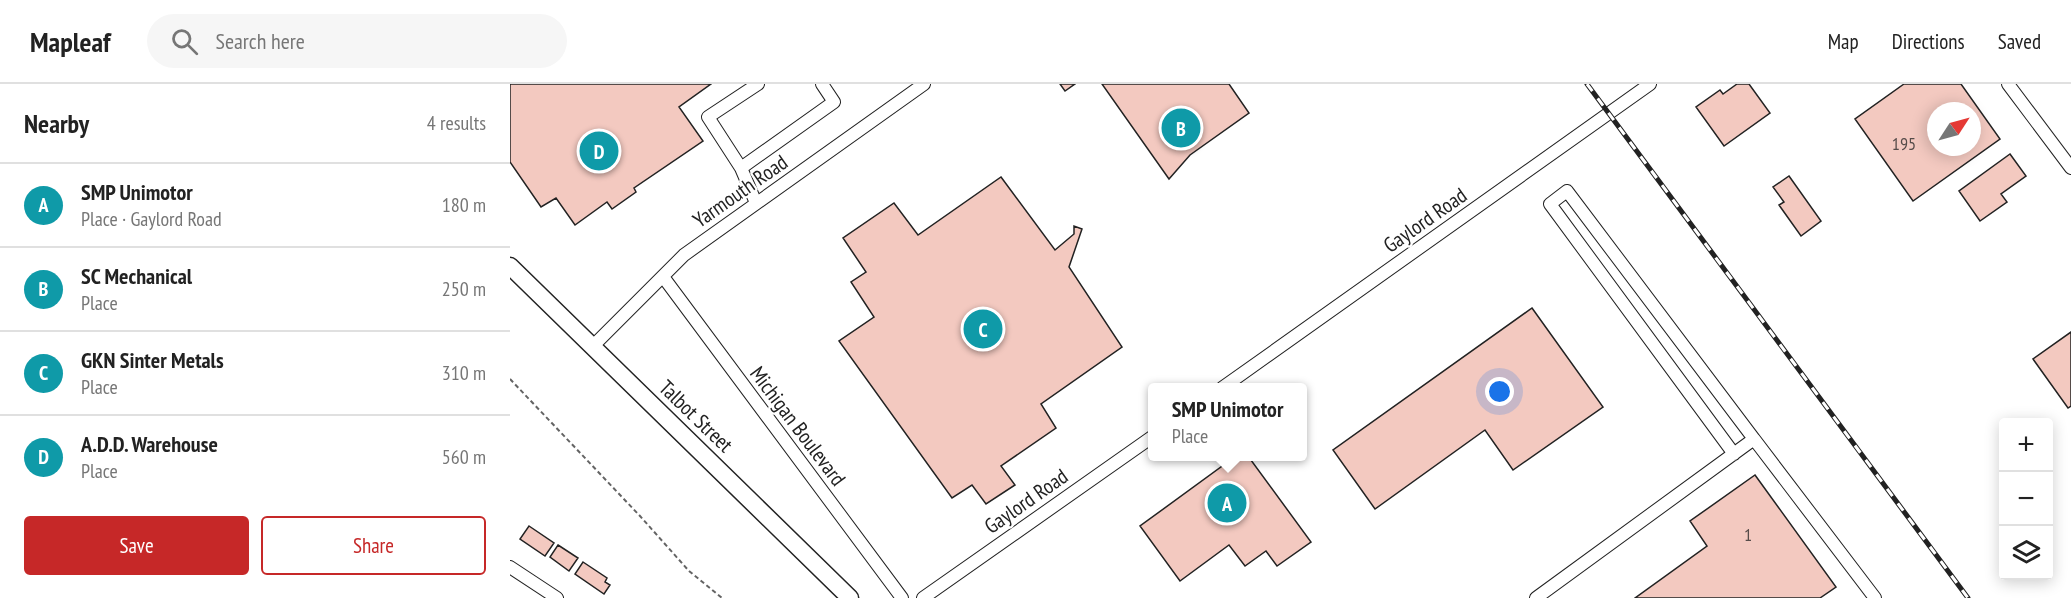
<!DOCTYPE html>
<html lang="en">
<head>
<meta charset="utf-8">
<style>
  :root { --surface:#fff; --page:#f6f6f6; --text:#222; --muted:#767676; --line:#e0e0e0; --accent:#c62828 }
  body { margin:0; font-family:"PT Sans Narrow",sans-serif; background:var(--page); color:var(--text) }
  .controls { position:absolute; right:18px; bottom:18px; display:grid; overflow:hidden; border-radius:6px; box-shadow:0 3px 15px #0003 }
  .controls button { width:54px; height:54px; display:grid; place-items:center; padding:0; border:0; border-bottom:2px solid var(--line); background:var(--surface); color:var(--text); font:30px sans-serif }
  .compass { position:absolute; left:1417px; top:18px; width:54px; height:54px; border-radius:50%; background:var(--surface); box-shadow:0 3px 15px #0003; rotate:54deg }
  .you { position:absolute; left:990px; top:308px; width:21px; height:21px; margin:-15px; border:4px solid #fff; border-radius:50%; background:#1a73e8; box-shadow:0 0 0 9px #1a73e833 }
  .badge { display:grid; place-items:center; width:39px; height:39px; border-radius:50%; background:var(--accent); color:#fff; font-size:20px; font-weight:700 }
  .pin { position:absolute; translate:-50% -50%; border:3px solid #fff; box-shadow:0 2px 6px #0006 }
  .popup { position:absolute; left:638px; top:299px; width:159px; height:78px; box-sizing:border-box; display:grid; place-content:center; border-radius:6px; background:var(--surface); filter:drop-shadow(0 2px 4px #0005); font-size:20px; white-space:nowrap; color:var(--muted) }
  .popup b { font-size:22px; color:var(--text) }
  .popup::after { content:''; position:absolute; left:50%; top:100%; margin-left:-12px; border:12px solid transparent; border-top-color:var(--surface) }
  .list { margin:0; padding:0; list-style:none }
  h2 { display:flex; justify-content:space-between; align-items:center; height:78px; margin:0; padding:0 24px; font-size:26px }
  h2 small { font-size:20px; font-weight:400; color:var(--muted) }
  .list li { display:grid; grid-template-columns:39px 1fr auto; gap:18px; align-items:center; box-sizing:border-box; height:84px; padding:0 24px; border-top:2px solid var(--line) }
  .list b { display:block; font-size:22px; white-space:nowrap }
  .list p { margin:0; font-size:20px; white-space:nowrap; color:var(--muted) }
  .list em { font-size:20px; font-style:normal; color:var(--muted) }
  .actions { display:flex; gap:12px; padding:18px 24px }
  .actions a { flex:1; padding:14px 0; border:2px solid var(--accent); border-radius:6px; text-align:center; font-size:21px; color:var(--accent) }
  .actions .main { background:var(--accent); color:#fff }
  .icon { flex:none; width:33px; height:33px; fill:none; stroke:currentColor; stroke-width:2; stroke-linecap:round; stroke-linejoin:round }
  .map { position:relative; flex:none; width:1561px; height:514px; overflow:hidden }
  header { display:flex; align-items:center; gap:36px; box-sizing:border-box; height:84px; padding:0 30px; background:var(--surface); border-bottom:2px solid var(--line) }
  header strong { font-size:28px }
  nav { display:flex; gap:33px; margin-inline-start:auto; font-size:21px }
  .search { width:420px; height:54px; background:var(--page); display:flex; align-items:center; gap:15px; box-sizing:border-box; padding:0 21px; border-radius:33px; color:var(--muted); font-size:22px }
  main { display:flex }
  aside { flex:1; background:var(--surface) }
  .map>svg:first-child { display:block }
  .building { fill:#f3c9c0; stroke:#222; stroke-width:1.5; fill-rule:evenodd }
  .lines { fill:none; stroke-linecap:round; stroke-linejoin:round }
  .minor-casing { stroke:#222; stroke-width:14 }
  .major-casing { stroke:#222; stroke-width:19 }
  .path { stroke:#646464; stroke-width:2; stroke-dasharray:4.5 3; stroke-linecap:butt }
  .minor { stroke:#fff; stroke-width:12 }
  .major { stroke:#fff; stroke-width:16 }
  .rail-casing { stroke:#222; stroke-width:5 }
  .rail { stroke:#fff; stroke-width:3; stroke-dasharray:9; stroke-linecap:butt }
  .labels { text-anchor:middle; dominant-baseline:central; stroke-width:4.5; stroke-linejoin:round; paint-order:stroke }
  .number-label { font-size:18px; fill:#564c4a }
  .street-label { font-size:21px; fill:#222; stroke:#fff }
</style>
</head>
<body>
<header>
<strong>Mapleaf</strong>
<div class="search"><svg class="icon" aria-label="search" viewBox="0 0 24 24"><circle cx="10" cy="10" r="6"/><path d="M15 15l6 6"/></svg>Search here</div>
<nav><a>Map</a><a>Directions</a><a>Saved</a></nav>
</header>
<main>
<aside>
<h2>Nearby<small>4 results</small></h2>
<ul class="list">
<li><span class="badge" style="background:#0f9aa8">A</span><div><b>SMP Unimotor</b><p>Place · Gaylord Road</p></div><em>180 m</em></li>
<li><span class="badge" style="background:#0f9aa8">B</span><div><b>SC Mechanical</b><p>Place</p></div><em>250 m</em></li>
<li><span class="badge" style="background:#0f9aa8">C</span><div><b>GKN Sinter Metals</b><p>Place</p></div><em>310 m</em></li>
<li><span class="badge" style="background:#0f9aa8">D</span><div><b>A.D.D. Warehouse</b><p>Place</p></div><em>560 m</em></li>
</ul>
<div class="actions"><a class="main">Save</a><a>Share</a></div>
</aside>
<div class="map">
<svg width="1561" height="514" viewBox="0 0 1561 514">
  <rect width="100%" height="100%" fill="#fff"/>
  <path class="building" d="M 0,0 L 201,0 L 169,23 L 193,57 L 124,104 L 126,108 L 102,125 L 97,118 L 65,141 L 46,114 L 31,123 L 0,78 Z
    M 550,0 L 565,0 L 555,7 Z
    M 592,0 L 719,0 L 739,29 L 680,71 L 659,95 Z
    M 1227,0 L 1239,0 L 1260,29 L 1214,62 L 1186,23 L 1210,6 L 1213,10 Z
    M 1394,0 L 1451,0 L 1490,55 L 1403,117 L 1345,35 ZM 1426,27 L 1462,27 L 1462,63 L 1426,63 Z
    M 1500,70 L 1516,92 L 1491,110 L 1497,118 L 1470,137 L 1449,107 Z
    M 1279,92 L 1311,137 L 1291,152 L 1269,121 L 1274,118 L 1263,103 Z
    M 491,93 L 545,166 L 564,150 L 564,142 L 572,145 L 559,183 L 612,263 L 531,320 L 546,344 L 491,382 L 505,401 L 476,420 L 462,401 L 442,414 L 329,257 L 364,233 L 341,198 L 356,188 L 333,154 L 384,119 L 408,151 Z
    M 1022,224 L 1093,323 L 1003,386 L 975,346 L 865,425 L 823,366 Z
    M 1561,248 L 1561,322 L 1558,324 L 1523,275 Z
    M 726,372 L 738,372 L 801,458 L 767,482 L 756,467 L 735,482 L 719,461 L 670,497 L 630,442 Z
    M 1245,391 L 1326,503 L 1310,514 L 1125,514 L 1197,462 L 1180,437 Z
    M 19,442 L 44,459 L 35,472 L 10,455 Z
    M 48,461 L 68,474 L 59,487 L 40,473 Z
    M 73,478 L 97,494 L 95,498 L 100,501 L 94,510 L 65,490 Z"/>
  <g class="lines">
    <g class="minor-casing">
      <path id="minor" d="M 1498,0 L 1561,84
        M 231,84 L 324,18 L 312,0
        M 246,119 L 231,84 L 198,33 L 248,0
        M 154,194 L 392,514
        M 83,262 L 174,171 L 414,0
        M 712,304 L 1140,0
        M 1224,370 L 1040,120 L 1057,107 L 1244,355
        M 0,483 L 47,514
        M 413,514 L 642,353
        M 1026,514 L 1244,355 L 1365,514"/>
    </g>
    <g class="major-casing">
      <path id="major" d="M 0,182 L 340,514"/>
    </g>
    <path class="path" d="M 0,295 L 130,432 L 179,487 L 212,514"/>
    <use href="#minor" class="minor"/>
    <use href="#major" class="major"/>
    <g class="rail-casing">
      <path id="rail" d="M 1077,0 L 1458,514"/>
    </g>
    <use href="#rail" class="rail"/>
  </g>
  <g class="labels">
    <g class="number-label">
      <text x="1394" y="59">195</text>
      <text x="1238" y="450">1</text>
    </g>
    <g class="street-label">
      <text transform="translate(230 107) rotate(-35)">Yarmouth Road</text>
      <text transform="translate(915 136) rotate(-35)">Gaylord Road</text>
      <text transform="translate(186 332) rotate(44)">Talbot Street</text>
      <text transform="translate(288 342) rotate(53)">Michigan Boulevard</text>
      <text transform="translate(516 417) rotate(-35)">Gaylord Road</text>
    </g>
  </g>
</svg>
<div class="controls">
<button>+</button>
<button>−</button>
<button><svg class="icon" aria-label="layers" viewBox="0 0 24 24"><path d="M12 4l9 5-9 5-9-5zM3 14l9 5 9-5"/></svg></button>
</div>
<svg class="compass" viewBox="-18 -18 36 36"><path d="M0-13l5 13h-10z" fill="#e53935"/><path d="M0 13l5-13h-10z" fill="#767676"/></svg>
<div class="you"></div>
<div class="pin badge" style="left:717px;top:419px;background:#0f9aa8">A</div>
<div class="popup"><b>SMP Unimotor</b>Place</div>
<div class="pin badge" style="left:671px;top:44px;background:#0f9aa8">B</div>
<div class="pin badge" style="left:473px;top:245px;background:#0f9aa8">C</div>
<div class="pin badge" style="left:89px;top:67px;background:#0f9aa8">D</div>
</div>
</main>
</body>
</html>
